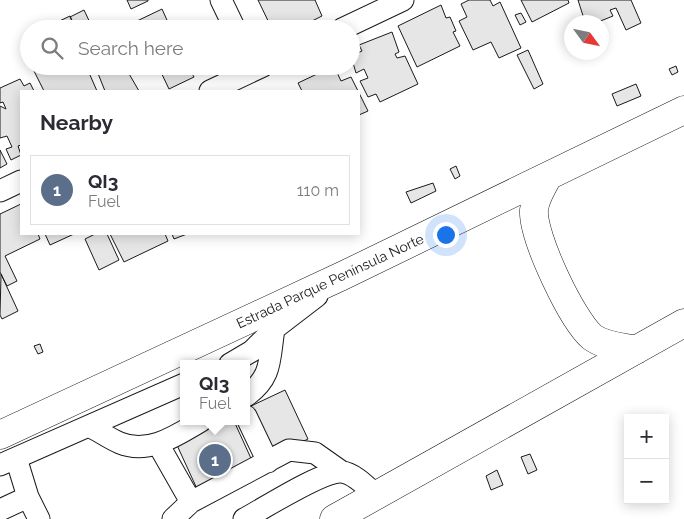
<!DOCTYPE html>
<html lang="en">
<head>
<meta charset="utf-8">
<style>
  :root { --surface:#fff; --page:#f2f2f3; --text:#2b2b33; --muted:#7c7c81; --line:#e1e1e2; --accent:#7c3aed }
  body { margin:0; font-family:Raleway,sans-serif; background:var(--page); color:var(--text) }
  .controls { position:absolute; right:15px; bottom:15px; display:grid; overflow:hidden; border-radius:0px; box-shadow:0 2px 12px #0003 }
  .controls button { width:45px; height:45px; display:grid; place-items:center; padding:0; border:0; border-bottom:1px solid var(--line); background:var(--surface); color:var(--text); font:25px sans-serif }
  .compass { position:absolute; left:564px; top:15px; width:45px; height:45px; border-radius:50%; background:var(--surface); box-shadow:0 2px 12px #0003; rotate:123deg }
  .you { position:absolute; left:445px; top:234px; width:18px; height:18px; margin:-12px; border:4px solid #fff; border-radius:50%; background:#1a73e8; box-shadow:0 0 0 8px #1a73e833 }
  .badge { display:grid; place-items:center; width:32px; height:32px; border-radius:50%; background:var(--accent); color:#fff; font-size:16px; font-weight:700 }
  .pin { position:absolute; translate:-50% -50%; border:2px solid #fff; box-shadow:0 1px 5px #0006 }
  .popup { position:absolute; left:180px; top:360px; width:70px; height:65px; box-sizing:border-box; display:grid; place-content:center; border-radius:0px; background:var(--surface); filter:drop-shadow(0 1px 4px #0005); font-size:16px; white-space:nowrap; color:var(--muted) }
  .popup b { font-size:19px; color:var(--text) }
  .popup::after { content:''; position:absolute; left:50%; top:100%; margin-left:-10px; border:10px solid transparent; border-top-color:var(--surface) }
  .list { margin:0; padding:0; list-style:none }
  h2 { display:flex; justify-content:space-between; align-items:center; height:65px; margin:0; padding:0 20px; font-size:21px }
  h2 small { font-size:16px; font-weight:400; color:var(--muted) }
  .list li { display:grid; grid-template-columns:32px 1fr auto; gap:15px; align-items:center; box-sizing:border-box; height:70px; margin:0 10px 10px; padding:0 10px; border:1px solid var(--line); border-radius:0px }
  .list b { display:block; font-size:19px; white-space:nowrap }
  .list p { margin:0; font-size:16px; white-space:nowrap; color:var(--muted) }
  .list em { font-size:16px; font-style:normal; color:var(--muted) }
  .icon { flex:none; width:28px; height:28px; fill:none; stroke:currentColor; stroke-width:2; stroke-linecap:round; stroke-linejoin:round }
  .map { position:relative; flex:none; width:684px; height:519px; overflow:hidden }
  .search { position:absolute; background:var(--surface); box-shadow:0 2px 12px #0003; left:20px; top:20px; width:340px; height:55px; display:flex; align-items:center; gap:12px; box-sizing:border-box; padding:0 18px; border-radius:28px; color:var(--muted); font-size:19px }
  .panel { position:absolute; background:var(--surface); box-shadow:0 2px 12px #0003; left:20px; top:90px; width:340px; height:145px; border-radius:0px }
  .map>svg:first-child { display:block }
  .building { fill:#e6e6e6; stroke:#1a1a1a }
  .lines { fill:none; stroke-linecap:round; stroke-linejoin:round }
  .minor-casing { stroke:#1a1a1a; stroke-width:23 }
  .major-casing { stroke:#1a1a1a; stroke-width:29 }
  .minor { stroke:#fff; stroke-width:21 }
  .major { stroke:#fff; stroke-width:28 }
  .labels { text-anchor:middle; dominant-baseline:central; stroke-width:4; stroke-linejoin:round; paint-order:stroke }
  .street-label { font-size:14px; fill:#1a1a1a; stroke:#fff }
</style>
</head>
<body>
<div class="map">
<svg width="684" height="519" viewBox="0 0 684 519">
  <rect width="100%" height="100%" fill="#fff"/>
  <path class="building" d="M 127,0 L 148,0 L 148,1 L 131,9 Z
    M 258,0 L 315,0 L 322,16 L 296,29 L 292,29 L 288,22 L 272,29 Z
    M 469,0 L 490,0 L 493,6 L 500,2 L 521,48 L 499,58 L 491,42 L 473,50 L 459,21 L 467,17 L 461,4 Z
    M 521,0 L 568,0 L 569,3 L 532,22 Z
    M 578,0 L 631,0 L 641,23 L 626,30 L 616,8 L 610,10 L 613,16 L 598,22 L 585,22 Z
    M 441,5 L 446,18 L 450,17 L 456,31 L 453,32 L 460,46 L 417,67 L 398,26 Z
    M 162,9 L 171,29 L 140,29 L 137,21 Z
    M 84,10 L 93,29 L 76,29 L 70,17 Z
    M 521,13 L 526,22 L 520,25 L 515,15 Z
    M 70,16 L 76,29 L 55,29 L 53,24 Z
    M 392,32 L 399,52 L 395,54 L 397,58 L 405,56 L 418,84 L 380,102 L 376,94 L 368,97 L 360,81 L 368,78 L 364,69 L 356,73 L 351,56 L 362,51 L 359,45 Z
    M 528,50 L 543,84 L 534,89 L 517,55 Z
    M 86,66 L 97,91 L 44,91 L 32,67 Z
    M 95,66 L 135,66 L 128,72 L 139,91 L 105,91 Z
    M 158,66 L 192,66 L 189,68 L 194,77 L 169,89 Z
    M 334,66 L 341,81 L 351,77 L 358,91 L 302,91 L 298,83 Z
    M 676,66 L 678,72 L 672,75 L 669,69 Z
    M 20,79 L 24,86 L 30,83 L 34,91 L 21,91 L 21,145 L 18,146 L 21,155 L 11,160 L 6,149 L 12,147 L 7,136 L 0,138 L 0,106 L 6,109 L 3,102 L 0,103 L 0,88 Z
    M 636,84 L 641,96 L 617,106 L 612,94 Z
    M 359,93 L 368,111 L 359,115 Z
    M 0,150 L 7,164 L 0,168 Z
    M 456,166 L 460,176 L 455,179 L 450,169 Z
    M 433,183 L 436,191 L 411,203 L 406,192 Z
    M 21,204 L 21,234 L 38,234 L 40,239 L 5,256 L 17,281 L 7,286 L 0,272 L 0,214 Z
    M 45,234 L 74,234 L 50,245 Z
    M 95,234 L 107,234 L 119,260 L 99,270 L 85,239 Z
    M 110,234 L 165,234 L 168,241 L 124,262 Z
    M 172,234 L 187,234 L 174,239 Z
    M 1,274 L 18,311 L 2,319 L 0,315 Z
    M 40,344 L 43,352 L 38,354 L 34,346 Z
    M 285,390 L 308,439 L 275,455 L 251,406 Z
    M 222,421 L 234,421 L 254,465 L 198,491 L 176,443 Z
    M 530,454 L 537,470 L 528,474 L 521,457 Z
    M 497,470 L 503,485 L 491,490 L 486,476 Z"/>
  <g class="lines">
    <g class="minor-casing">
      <path id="minor" d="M 221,0 L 235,29
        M 342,29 L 403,0
        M 210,91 L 263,66
        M 0,191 L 21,181
        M 230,364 L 252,351 L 274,329 L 317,296
        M 246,396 C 273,377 269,359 274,329
        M 246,416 L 268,462
        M 89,426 C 99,431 110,439 120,443 C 149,455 177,435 201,421
        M 158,444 L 191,502
        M 0,465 L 184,384
        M 28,497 L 39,519
        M 0,510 L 28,497 L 16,458
        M 173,519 L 191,502 L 289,450 L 315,453 L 342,472
        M 244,519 C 263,509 323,470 342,472 C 354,473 368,488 377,496"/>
    </g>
    <g class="major-casing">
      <path id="major" d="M 547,178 C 542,188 535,198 534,210 C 532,236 572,320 592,337 C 604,346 622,347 636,350
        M 0,435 L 342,276 L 684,110
        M 334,519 L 684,323"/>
    </g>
    <use href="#minor" class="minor"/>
    <use href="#major" class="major"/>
  </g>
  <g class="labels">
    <g class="street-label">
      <text transform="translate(330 281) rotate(-25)">Estrada Parque Península Norte</text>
    </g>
  </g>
</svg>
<div class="controls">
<button>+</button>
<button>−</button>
</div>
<svg class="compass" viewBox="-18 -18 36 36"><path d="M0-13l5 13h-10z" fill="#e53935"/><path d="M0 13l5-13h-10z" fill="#7c7c81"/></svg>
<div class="you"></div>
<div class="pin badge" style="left:215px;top:460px;background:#5c6f8a">1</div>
<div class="popup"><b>QI3</b>Fuel</div>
<div class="search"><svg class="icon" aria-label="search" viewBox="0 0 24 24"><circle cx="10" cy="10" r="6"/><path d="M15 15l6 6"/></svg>Search here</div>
<section class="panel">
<h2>Nearby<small></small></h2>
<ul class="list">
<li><span class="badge" style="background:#5c6f8a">1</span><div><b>QI3</b><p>Fuel</p></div><em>110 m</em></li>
</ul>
</section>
</div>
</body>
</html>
